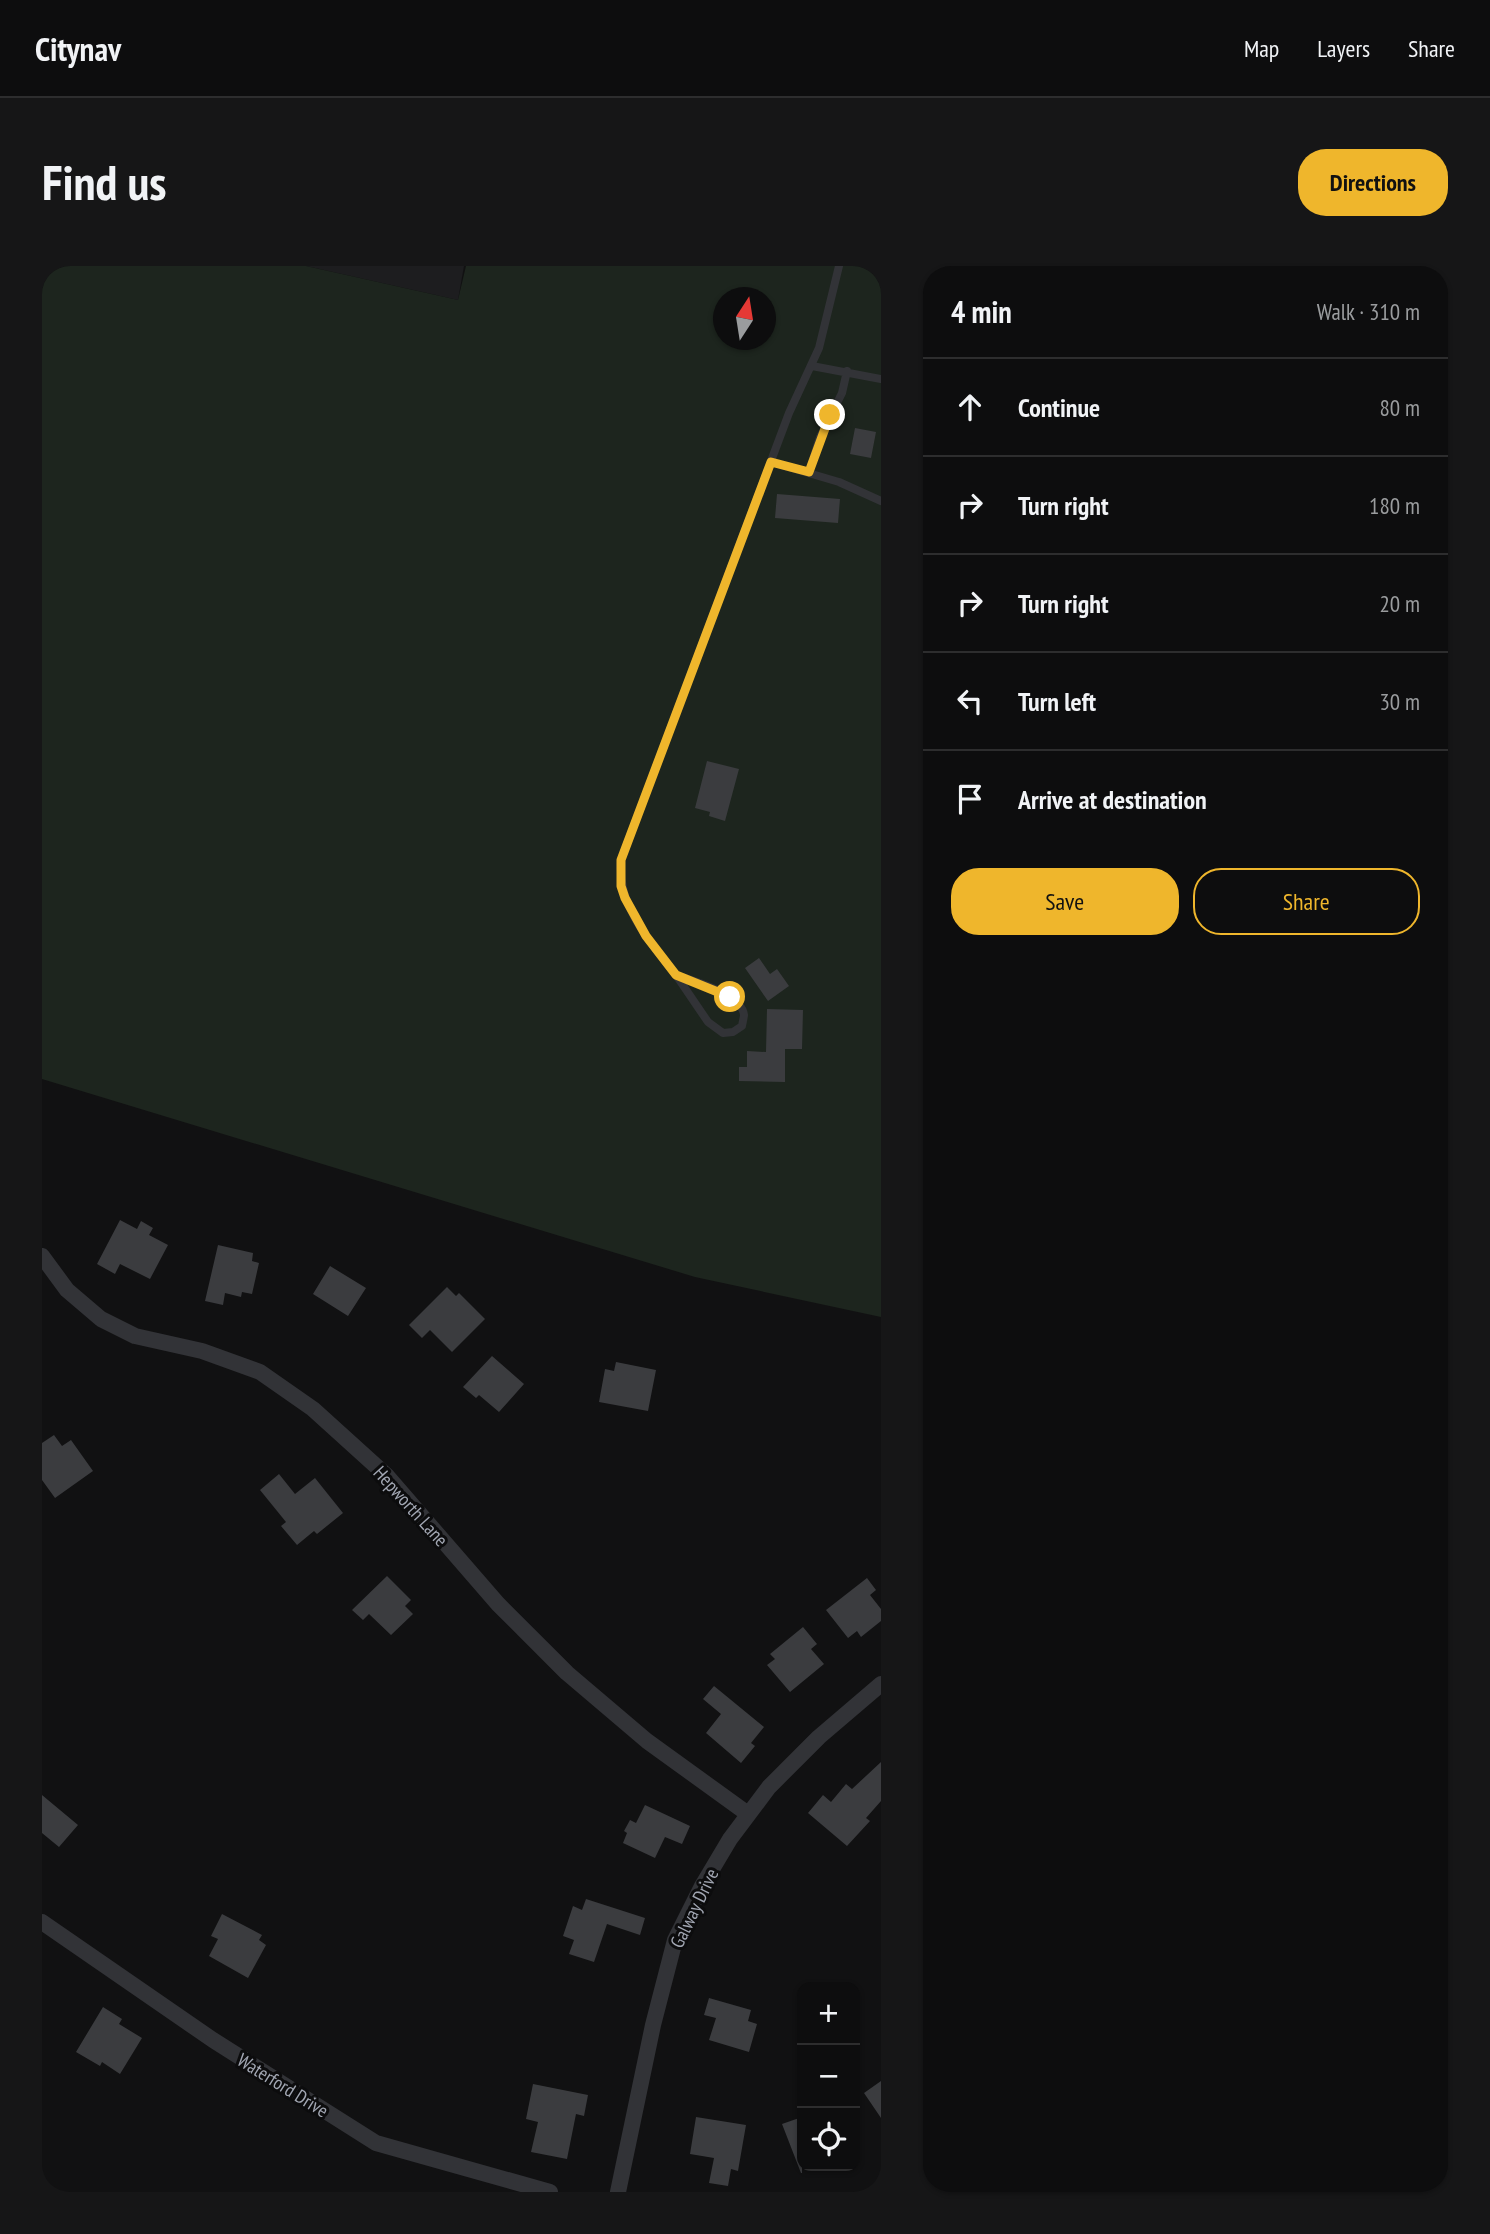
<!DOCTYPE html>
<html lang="en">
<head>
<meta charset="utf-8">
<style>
  :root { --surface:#0d0d0e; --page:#161617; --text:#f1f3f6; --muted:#9a9c9e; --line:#2d2d2e; --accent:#efb62c }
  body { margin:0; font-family:"PT Sans Narrow",sans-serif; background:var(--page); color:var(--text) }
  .controls { position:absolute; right:21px; bottom:21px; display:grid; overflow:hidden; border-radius:14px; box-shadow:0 2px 5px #0004 }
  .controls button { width:63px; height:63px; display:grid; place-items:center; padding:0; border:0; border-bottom:2px solid var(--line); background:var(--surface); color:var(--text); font:35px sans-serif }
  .compass { position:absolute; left:671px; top:21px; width:63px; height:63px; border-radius:50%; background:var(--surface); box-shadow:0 2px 5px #0004; rotate:12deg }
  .stop { position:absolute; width:21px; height:21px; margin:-16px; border:5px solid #efb62c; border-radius:50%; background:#fff }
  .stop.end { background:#efb62c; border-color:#fff; box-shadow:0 2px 7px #0008 }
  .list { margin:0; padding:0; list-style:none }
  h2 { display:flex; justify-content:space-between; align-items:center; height:91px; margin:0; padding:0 28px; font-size:30px }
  h2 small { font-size:23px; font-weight:400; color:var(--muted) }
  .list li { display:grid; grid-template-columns:46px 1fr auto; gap:21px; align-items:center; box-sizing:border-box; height:98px; padding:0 28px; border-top:2px solid var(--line) }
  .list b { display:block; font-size:26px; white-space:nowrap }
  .list em { font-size:23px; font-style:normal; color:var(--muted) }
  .actions { display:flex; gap:14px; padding:21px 28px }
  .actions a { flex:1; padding:16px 0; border:2px solid var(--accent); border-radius:28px; text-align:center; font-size:24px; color:var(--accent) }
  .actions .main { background:var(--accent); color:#111 }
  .icon { flex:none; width:38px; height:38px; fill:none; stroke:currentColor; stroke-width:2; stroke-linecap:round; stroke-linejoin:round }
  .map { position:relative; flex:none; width:839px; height:1926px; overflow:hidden; border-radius:28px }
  header { display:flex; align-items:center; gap:42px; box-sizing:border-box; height:98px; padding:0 35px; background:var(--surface); border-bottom:2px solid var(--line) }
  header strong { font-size:33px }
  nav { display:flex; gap:38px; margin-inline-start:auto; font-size:24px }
  .intro { display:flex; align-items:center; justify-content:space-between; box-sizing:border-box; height:168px; padding:0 42px }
  h1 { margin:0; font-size:49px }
  .button { padding:18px 32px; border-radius:28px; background:var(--accent); color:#111; font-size:24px; font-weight:700 }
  main { display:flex; gap:42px; padding:0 42px }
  aside { flex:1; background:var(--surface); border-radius:28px; box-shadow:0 2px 5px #0004 }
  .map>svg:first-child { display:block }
  .built { fill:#1d1d1f }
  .green { fill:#1d251e; fill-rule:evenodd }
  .building { fill:#3b3c3f }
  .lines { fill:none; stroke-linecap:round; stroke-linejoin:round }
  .service { stroke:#323337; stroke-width:8 }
  .minor { stroke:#323337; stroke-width:16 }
  .route { stroke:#efb62c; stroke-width:9 }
  .labels { text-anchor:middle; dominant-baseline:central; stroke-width:6; stroke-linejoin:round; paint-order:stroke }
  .street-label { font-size:19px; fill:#a2a7b3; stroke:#0c0c0d }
</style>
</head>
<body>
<header>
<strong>Citynav</strong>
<nav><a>Map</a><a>Layers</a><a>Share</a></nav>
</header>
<div class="intro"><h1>Find us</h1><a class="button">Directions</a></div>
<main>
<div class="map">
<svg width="839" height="1926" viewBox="0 0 839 1926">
  <rect width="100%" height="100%" fill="#111112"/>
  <path class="built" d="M 264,0 L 422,0 L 416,34 Z"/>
  <path class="green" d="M 0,0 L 264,0 L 416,34 L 424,0 L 839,0 L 839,1051 L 653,1011 L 0,813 ZM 682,32 L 724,32 L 724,74 L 682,74 Z"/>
  <path class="building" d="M 813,162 L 834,166 L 829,192 L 808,188 Z
    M 735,228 L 798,233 L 796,257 L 733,252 Z
    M 665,495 L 697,503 L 683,555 L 667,550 L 668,546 L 653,542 Z
    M 717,692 L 728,708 L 735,703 L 747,720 L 726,735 L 703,702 Z
    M 725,743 L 761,744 L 760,783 L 743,783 L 743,816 L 697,815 L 697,801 L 705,801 L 705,785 L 724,786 Z
    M 78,954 L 95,963 L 99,955 L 111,962 L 107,969 L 126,979 L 108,1013 L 78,998 L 73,1008 L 55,998 Z
    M 176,979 L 211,987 L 210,995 L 217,997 L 210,1028 L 200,1026 L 199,1031 L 183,1027 L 181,1039 L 163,1035 Z
    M 288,1000 L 324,1022 L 306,1050 L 271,1028 Z
    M 405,1021 L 414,1030 L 417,1027 L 443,1053 L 410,1086 L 388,1064 L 380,1072 L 367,1059 Z
    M 450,1090 L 482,1118 L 457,1146 L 437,1129 L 434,1132 L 421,1121 Z
    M 574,1096 L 614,1104 L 606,1145 L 557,1136 L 563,1103 L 572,1105 Z
    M 12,1169 L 20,1180 L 29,1174 L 51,1205 L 13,1232 L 0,1214 L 0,1177 Z
    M 237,1208 L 253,1228 L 273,1212 L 301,1247 L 275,1268 L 272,1265 L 255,1279 L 239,1260 L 244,1256 L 218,1224 Z
    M 345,1310 L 369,1334 L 363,1340 L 371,1348 L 349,1369 L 327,1348 L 321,1354 L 310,1344 Z
    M 825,1312 L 834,1324 L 828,1329 L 839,1343 L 839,1355 L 819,1371 L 815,1365 L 806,1372 L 784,1344 Z
    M 761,1361 L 775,1378 L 769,1383 L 782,1398 L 748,1426 L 725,1399 L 733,1393 L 728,1388 Z
    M 672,1420 L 722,1461 L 709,1477 L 713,1480 L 699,1497 L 664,1467 L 679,1448 L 661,1433 Z
    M 839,1496 L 839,1535 L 824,1552 L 828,1555 L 805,1580 L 766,1547 L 781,1529 L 789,1536 L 804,1518 L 810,1523 Z
    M 0,1529 L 36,1559 L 17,1581 L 0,1567 Z
    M 603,1539 L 648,1560 L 640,1578 L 623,1571 L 613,1592 L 581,1577 L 585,1567 L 582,1565 L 588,1554 L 594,1557 Z
    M 544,1633 L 603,1652 L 598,1669 L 565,1658 L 552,1696 L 527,1688 L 532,1674 L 521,1670 L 531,1640 L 540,1644 Z
    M 180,1648 L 220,1669 L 217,1674 L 224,1679 L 206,1712 L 167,1690 L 176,1673 L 169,1670 Z
    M 667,1732 L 709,1744 L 706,1755 L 715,1758 L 707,1786 L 667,1774 L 674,1752 L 662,1749 Z
    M 61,1741 L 80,1753 L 77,1758 L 100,1772 L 78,1808 L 60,1796 L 58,1800 L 34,1786 Z
    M 839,1815 L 839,1852 L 822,1827 Z
    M 491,1818 L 546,1829 L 542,1850 L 534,1848 L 525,1893 L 489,1886 L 496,1856 L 484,1853 Z
    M 654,1851 L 704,1859 L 696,1905 L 689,1903 L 686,1920 L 667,1917 L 672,1892 L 648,1888 Z
    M 760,1851 L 760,1907 L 759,1907 L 740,1858 Z"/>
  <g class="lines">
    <path class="service" d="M 770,100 L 839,113
      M 729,196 L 797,216 L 839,235
      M 767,206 L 778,171 L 800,127 L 805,105
      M 634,709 C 607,675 575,640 579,594 L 747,147 L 777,82 L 797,0
      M 634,709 C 651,715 700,728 702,749 C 702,751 700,759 700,760 L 691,766 L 681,767 L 666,756 Z"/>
    <path class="minor" d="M 0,990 L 25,1024 L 59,1053 L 93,1070 L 160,1085 L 218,1106 L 271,1143 L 345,1210 L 456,1338 L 525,1407 L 605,1475 L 706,1548
      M 0,1656 L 171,1774 L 334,1877 L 508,1926
      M 576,1926 L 611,1759 L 633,1674 L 660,1620 L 688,1573 L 727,1521 L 777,1471 L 839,1418"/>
  </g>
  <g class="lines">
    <path class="route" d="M 688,731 L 634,709 L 604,670 L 583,632 L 579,620 L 579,594 L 729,196 L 767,206 L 788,149"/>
  </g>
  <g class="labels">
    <g class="street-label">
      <text transform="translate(369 1240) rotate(48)">Hepworth Lane</text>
      <text transform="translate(652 1642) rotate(-64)">Galway Drive</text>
      <text transform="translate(241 1819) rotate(32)">Waterford Drive</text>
    </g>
  </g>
</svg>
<div class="controls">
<button>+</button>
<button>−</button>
<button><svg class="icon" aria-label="locate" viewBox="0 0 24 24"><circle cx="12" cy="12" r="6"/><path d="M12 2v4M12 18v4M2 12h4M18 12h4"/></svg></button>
</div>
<svg class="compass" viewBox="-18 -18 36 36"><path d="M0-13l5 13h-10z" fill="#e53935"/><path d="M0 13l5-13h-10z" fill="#9a9c9e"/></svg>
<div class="stop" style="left:688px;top:731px"></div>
<div class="stop end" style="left:788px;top:149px"></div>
</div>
<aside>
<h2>4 min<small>Walk · 310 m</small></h2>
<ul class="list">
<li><svg class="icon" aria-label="ahead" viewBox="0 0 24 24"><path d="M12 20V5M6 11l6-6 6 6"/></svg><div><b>Continue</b></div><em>80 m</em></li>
<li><svg class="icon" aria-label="right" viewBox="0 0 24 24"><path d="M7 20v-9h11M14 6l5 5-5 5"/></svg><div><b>Turn right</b></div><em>180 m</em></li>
<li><svg class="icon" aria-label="right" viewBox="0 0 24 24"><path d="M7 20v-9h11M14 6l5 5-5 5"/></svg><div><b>Turn right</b></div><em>20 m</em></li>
<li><svg class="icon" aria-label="left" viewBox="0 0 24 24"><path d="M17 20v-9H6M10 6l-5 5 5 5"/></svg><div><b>Turn left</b></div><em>30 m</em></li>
<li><svg class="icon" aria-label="arrive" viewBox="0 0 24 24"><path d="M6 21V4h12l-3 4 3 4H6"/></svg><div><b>Arrive at destination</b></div></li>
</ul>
<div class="actions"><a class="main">Save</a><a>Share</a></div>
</aside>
</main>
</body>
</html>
